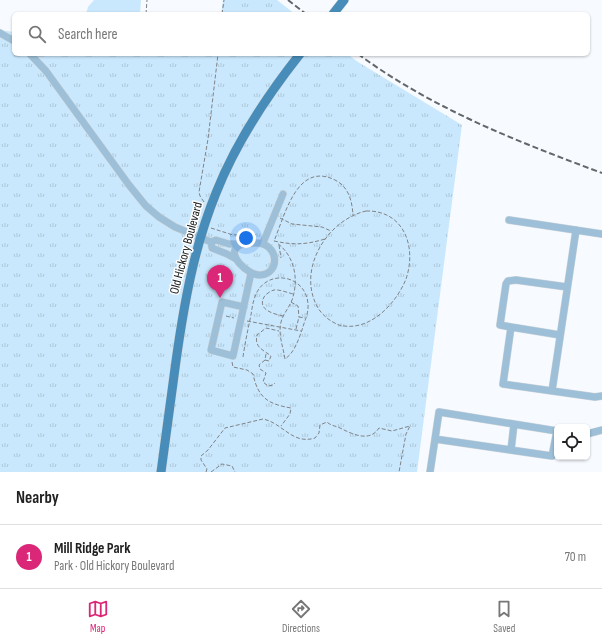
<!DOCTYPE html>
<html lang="en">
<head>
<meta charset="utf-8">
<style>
  :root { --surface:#fff; --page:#f6f6f6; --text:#222; --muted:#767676; --line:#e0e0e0; --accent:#db2777 }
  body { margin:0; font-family:"Sofia Sans Condensed",sans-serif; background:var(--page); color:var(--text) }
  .controls { position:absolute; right:12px; bottom:12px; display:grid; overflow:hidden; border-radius:6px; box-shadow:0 1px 3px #0004 }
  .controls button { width:36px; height:36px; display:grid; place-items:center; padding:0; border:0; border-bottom:1px solid var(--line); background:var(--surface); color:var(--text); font:20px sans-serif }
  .you { position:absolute; left:246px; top:238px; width:14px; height:14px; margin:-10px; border:3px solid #fff; border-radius:50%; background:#1a73e8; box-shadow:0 0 0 6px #1a73e833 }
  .badge { display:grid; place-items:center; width:26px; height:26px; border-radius:50%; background:var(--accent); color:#fff; font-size:13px; font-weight:700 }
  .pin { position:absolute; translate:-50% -33px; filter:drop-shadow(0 1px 2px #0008) }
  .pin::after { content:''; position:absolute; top:21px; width:14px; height:12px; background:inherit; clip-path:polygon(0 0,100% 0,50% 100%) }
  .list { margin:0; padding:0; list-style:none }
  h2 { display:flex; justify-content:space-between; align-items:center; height:52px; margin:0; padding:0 16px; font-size:17px }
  h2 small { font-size:13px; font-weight:400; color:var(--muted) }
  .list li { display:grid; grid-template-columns:26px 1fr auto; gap:12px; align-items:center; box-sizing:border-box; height:64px; padding:0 16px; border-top:1px solid var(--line) }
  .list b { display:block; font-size:15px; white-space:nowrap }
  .list p { margin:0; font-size:13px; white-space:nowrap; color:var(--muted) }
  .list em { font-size:13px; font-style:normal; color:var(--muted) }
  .icon { flex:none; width:22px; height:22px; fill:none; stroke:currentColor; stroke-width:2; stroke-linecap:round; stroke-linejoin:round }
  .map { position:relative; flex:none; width:602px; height:472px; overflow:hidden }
  .search { position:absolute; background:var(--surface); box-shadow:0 1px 3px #0004; left:12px; right:12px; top:12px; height:44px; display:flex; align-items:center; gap:10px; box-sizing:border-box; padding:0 14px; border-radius:6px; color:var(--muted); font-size:15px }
  .sheet { height:116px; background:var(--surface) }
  nav { display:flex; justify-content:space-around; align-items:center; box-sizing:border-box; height:56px; border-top:1px solid var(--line); background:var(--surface); font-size:11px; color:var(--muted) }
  nav a { display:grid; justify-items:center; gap:2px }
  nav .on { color:var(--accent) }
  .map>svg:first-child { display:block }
  .grass { fill:url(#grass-tufts) }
  .pitch { fill:#cae8fd }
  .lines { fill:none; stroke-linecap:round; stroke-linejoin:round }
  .minor-casing { stroke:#d3d7da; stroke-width:8 }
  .major-casing { stroke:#d3d7da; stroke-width:10 }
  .path { stroke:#808386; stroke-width:1; stroke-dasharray:4 2; stroke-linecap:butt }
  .minor { stroke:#9dc0d8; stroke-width:7 }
  .major { stroke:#488db9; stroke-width:9 }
  .rail { stroke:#636769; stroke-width:2; stroke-dasharray:6 3; stroke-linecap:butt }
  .labels { text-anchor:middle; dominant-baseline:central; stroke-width:3; stroke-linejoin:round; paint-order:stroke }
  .street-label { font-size:13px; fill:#151819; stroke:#fff }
</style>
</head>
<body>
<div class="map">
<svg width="602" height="472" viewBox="0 0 602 472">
  <defs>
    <pattern id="grass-tufts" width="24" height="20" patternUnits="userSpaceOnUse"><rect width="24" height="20" fill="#cae8fd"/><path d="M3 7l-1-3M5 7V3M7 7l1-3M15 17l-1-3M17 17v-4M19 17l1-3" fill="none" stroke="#adc6d8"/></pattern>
  </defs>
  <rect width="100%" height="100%" fill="#f7fbff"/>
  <path class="grass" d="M 223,0 L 277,0 L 295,14 L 221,14 Z
    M 0,30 L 14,32 L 14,54 L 347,54 L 358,62 L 462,125 L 417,472 L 0,472 Z"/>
  <path class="pitch" d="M 94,0 L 141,0 L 140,14 L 86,14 L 88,7 Z"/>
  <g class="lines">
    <g class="minor-casing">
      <path id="minor" d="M 0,33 L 14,41
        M 30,54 L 46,71 L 129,185 L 146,206 L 159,217 L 175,227 L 211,242 L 216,240 L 229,244 L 242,244
        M 509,220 L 602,234
        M 211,242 L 212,248 L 227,254 L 236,259
        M 256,243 C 279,243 281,274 260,275 C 249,276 223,253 240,245 C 245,243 251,243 256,243 Z
        M 263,243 L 283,194
        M 567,287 L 516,280 L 508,281 L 506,284 L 500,325 L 511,327 L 503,384 L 595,397 L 602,396
        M 244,307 L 222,302 L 211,350 L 233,356 L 251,273
        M 511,327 L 560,335
        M 552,391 L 576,230
        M 587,434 L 602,430
        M 435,439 L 439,412 L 557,431
        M 511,450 L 514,424
        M 430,472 L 435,439 L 552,456 L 557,431"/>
    </g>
    <g class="major-casing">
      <path id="major" d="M 333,14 L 344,0
        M 161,472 C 166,435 171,398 176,361 C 184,304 194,247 216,193 C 236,142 266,97 300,54"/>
    </g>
    <path class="path" d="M 146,14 L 147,0
      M 222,14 L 224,0
      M 204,202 L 200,196 L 199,192 L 208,139 L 218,54
      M 366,211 C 404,210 417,247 406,279 C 396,304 369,333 339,325 C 331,322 322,315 318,308 C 296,270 327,220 366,211 Z
      M 280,218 L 292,224 L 322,227 L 331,231
      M 211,228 L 233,235 L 252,234 L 258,235
      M 325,239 C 305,245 293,245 274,241 C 285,215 297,161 335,180 C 349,187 352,201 353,215
      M 279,245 L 281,258
      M 291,302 L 298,306 L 299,317
      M 226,316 L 234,318
      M 283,316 C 274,314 257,310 264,297 C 266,294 270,291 274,290 C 278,289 289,293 293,294
      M 247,321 L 301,331
      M 296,329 L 299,317 L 305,318
      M 266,354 L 265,360 L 259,365 L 260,369 L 266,373 L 263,382 L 268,386 L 273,385 L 275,383
      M 243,357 C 245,343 248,329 251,315 C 252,308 253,301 256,294 C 268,268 306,275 308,304 C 309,313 304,322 302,330 C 298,341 294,353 285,359 C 283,346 278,335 281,322 C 283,314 289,308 292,300 C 299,280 295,256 277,243
      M 265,360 L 269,361 L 271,356 C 264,350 254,348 257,335 L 266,328 L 279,331
      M 232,362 L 233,367 L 247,370 L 253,374 C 258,398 268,404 291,408 L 290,414 L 281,426
      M 206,472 L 207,469 L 201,460 L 201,456 L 208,450 L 225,428 L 263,419 C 283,423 292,445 315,438 L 319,433 L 320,425 L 327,422 C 331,426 337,426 342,429 C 354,435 370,442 379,428 L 392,431 L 410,426 L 406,434 L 399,472
      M 211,472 L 222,464 L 232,466 L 235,472"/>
    <use href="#minor" class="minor"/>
    <use href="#major" class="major"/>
    <path class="rail" d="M 288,0 L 306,14
      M 358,54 C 433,109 516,141 602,173"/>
  </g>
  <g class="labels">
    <g class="street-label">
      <text transform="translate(186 248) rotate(-75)">Old Hickory Boulevard</text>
    </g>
  </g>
</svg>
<div class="controls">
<button><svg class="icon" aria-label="locate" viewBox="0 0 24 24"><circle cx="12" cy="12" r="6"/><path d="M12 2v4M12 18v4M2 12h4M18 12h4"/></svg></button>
</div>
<div class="you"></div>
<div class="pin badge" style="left:220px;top:298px">1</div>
<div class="search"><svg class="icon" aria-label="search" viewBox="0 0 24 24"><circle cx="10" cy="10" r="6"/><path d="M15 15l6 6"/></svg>Search here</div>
</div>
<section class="sheet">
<h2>Nearby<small></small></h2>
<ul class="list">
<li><span class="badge">1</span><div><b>Mill Ridge Park</b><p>Park · Old Hickory Boulevard</p></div><em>70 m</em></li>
</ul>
</section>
<nav>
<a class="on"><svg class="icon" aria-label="map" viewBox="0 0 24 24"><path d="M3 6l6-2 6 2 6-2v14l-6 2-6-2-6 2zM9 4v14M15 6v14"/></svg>Map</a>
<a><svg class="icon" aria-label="directions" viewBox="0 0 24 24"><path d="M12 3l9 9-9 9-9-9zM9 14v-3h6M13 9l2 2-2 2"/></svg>Directions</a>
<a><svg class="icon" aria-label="saved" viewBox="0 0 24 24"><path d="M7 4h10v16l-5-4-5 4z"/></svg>Saved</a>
</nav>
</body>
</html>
